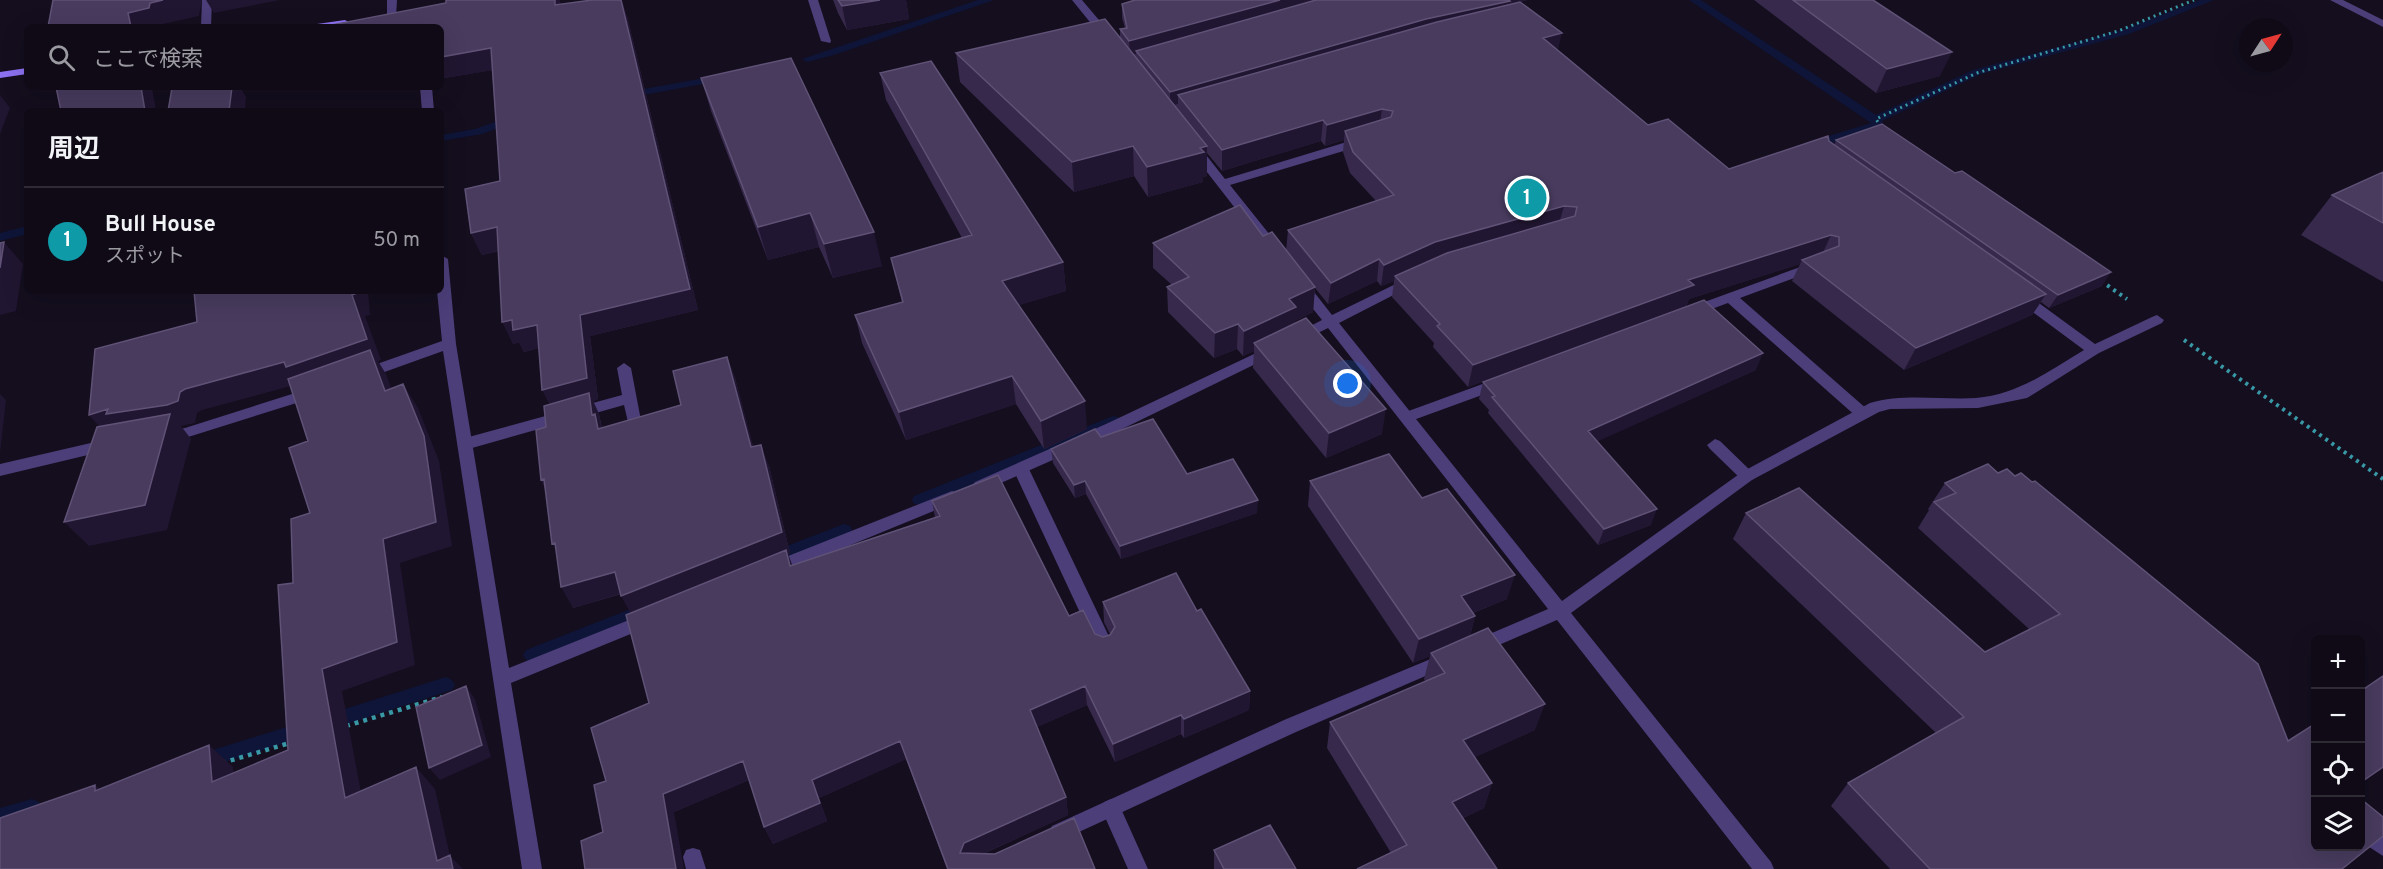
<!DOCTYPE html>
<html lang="ja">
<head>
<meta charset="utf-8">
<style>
  :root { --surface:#0f0a16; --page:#18131f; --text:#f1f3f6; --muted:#9b9aa1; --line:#2f2b35; --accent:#0f766e }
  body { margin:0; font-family:Overpass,"Noto Sans JP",sans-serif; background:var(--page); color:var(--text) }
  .controls { position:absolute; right:18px; bottom:18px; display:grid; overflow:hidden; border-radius:9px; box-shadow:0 6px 24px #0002 }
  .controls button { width:54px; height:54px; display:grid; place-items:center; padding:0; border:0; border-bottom:2px solid var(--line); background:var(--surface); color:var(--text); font:30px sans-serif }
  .compass { position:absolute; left:2239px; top:18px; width:54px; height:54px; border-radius:50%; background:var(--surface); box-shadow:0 6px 24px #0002; rotate:54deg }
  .you { position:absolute; left:1348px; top:384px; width:21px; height:21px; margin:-15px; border:4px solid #fff; border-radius:50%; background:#1a73e8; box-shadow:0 0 0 9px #1a73e833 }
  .badge { display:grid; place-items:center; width:39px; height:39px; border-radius:50%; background:var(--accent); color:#fff; font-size:20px; font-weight:700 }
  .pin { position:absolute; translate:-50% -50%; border:3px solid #fff; box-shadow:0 2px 6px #0006 }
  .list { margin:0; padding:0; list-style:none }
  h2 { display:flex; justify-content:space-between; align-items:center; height:78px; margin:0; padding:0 24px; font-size:26px }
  h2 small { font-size:20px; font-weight:400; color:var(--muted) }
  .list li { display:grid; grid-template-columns:39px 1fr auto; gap:18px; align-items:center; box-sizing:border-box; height:108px; padding:0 24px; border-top:2px solid var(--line) }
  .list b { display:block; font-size:22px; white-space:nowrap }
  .list p { margin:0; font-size:20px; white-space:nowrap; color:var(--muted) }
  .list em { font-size:20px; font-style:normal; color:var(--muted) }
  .icon { flex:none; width:33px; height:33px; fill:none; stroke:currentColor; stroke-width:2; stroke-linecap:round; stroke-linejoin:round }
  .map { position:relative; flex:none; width:2383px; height:869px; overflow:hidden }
  .search { position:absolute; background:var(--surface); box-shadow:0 6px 24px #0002; left:24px; top:24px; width:420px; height:66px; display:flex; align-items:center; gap:15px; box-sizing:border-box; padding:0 21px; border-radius:9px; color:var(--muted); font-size:22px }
  .panel { position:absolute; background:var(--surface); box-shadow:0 6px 24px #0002; left:24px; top:108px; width:420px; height:186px; border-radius:9px }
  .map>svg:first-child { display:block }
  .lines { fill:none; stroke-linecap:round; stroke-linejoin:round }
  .stream { fill:#0e1538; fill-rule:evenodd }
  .path-far2 { stroke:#3998a6; stroke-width:3; stroke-dasharray:2 4; stroke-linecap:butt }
  .path-far1 { stroke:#3998a6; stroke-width:4; stroke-dasharray:3 4.5; stroke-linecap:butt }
  .path { stroke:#3998a6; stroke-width:4.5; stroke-dasharray:4 5; stroke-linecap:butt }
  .lane { fill:#4b3e79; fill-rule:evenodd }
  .street { fill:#4b3e79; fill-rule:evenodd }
  .secondary { fill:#8c71f1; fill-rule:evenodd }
  .wall { fill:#36294b }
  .shaded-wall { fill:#211631 }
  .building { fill:#483b5e; stroke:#5f5276; stroke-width:1.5 }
</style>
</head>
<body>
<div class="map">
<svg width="2383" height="869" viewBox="0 0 2383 869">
  <rect width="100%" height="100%" fill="#140e1e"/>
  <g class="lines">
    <path class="stream" d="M 978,0 L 994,0 L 834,55 L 807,62 L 802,59 Z
      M 1689,0 L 1701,0 L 1876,115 L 1973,70 L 2121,30 L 2200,0 L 2214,0 L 2129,34 L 1981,74 L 1882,121 L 1884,125 L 1882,127 L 1810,150 L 1804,146 L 1806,143 L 1871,123 Z
      M 721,75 L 727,78 L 725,80 L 627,98 L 621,95 L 627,92 Z
      M 515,115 L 519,116 L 519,120 L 482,134 L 441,141 L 441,135 L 475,129 Z
      M 27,226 L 27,234 L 0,241 L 0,233 Z
      M 1113,416 L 1118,417 L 1120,421 L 1118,425 L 926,504 L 914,504 L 912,500 L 914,496 Z
      M 844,524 L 850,526 L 852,530 L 850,534 L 772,566 L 766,564 L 764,559 L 766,554 Z
      M 646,603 L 652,605 L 654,610 L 652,615 L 532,662 L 526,660 L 523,655 L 526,650 Z
      M 446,677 L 452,680 L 455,685 L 452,690 L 329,730 L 323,728 L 320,722 L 323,716 L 329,714 Z
      M 306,721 L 312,723 L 315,729 L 312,735 L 203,769 L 196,767 L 194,761 L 196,755 L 203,753 Z
      M 32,799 L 39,802 L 42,808 L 39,814 L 0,826 L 0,808 Z"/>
    <path class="path-far2" d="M 1881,127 L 1876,119 L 1977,73 L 2118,31 L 2194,0"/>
    <path class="path-far1" d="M 2101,281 L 2127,299
      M 2184,340 L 2383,479"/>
    <path class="path" d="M 346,726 L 442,697
      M 222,763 L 293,742"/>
    <path class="lane" d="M 202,0 L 212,0 L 211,27 L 201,27 Z
      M 387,0 L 397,0 L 396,18 L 387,16 Z
      M 1814,262 L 1819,263 L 1821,266 L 1819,269 L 1740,298 L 1868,410 L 1870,414 L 1868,418 L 1858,418 L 1728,303 L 1690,317 L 1683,312 L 1685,309 Z
      M 624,363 L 631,368 L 643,431 L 641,435 L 631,435 L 624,405 L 465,450 L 457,444 L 465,438 L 622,395 L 617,368 Z
      M 1499,378 L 1504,379 L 1506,383 L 1504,387 L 1408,422 L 1401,417 L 1403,413 Z
      M 1715,439 L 1720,441 L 1752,472 L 1755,476 L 1752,480 L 1742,480 L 1710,449 L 1707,445 Z
      M 1021,463 L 1026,465 L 1029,469 L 1114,647 L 1111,652 L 1105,654 L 1099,652 L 1096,647 L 1013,469 L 1016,465 Z
      M 1111,799 L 1118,802 L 1148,869 L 1128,869 L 1101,808 L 1104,802 Z
      M 2360,820 L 2383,835 L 2383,856 L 2360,841 Z
      M 693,848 L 700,850 L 706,869 L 686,869 L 683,857 L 686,850 Z"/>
    <path class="street" d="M 808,0 L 818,0 L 831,41 L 830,43 L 821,41 Z
      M 1072,0 L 1082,0 L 1110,33 L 1110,37 L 1102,37 Z
      M 2330,0 L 2343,0 L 2383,20 L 2383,27 Z
      M 420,87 L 432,87 L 434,111 L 422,111 Z
      M 1363,137 L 1367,138 L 1367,144 L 1230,185 L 1282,250 L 1275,254 L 1270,253 L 1189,149 L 1195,145 L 1199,146 L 1225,179 Z
      M 441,255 L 448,259 L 456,344 L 509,668 L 649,612 L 655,614 L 657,619 L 655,624 L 511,683 L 542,869 L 522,869 L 443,351 L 365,379 L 358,374 L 360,370 L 442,341 L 437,291 L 441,291 Z
      M 1410,277 L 1415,278 L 1417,281 L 1415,284 L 1339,323 L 1562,601 L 1742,472 L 1870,403 C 1903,393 1941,400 1976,398 C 2017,395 2049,371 2084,350 L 2015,299 L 2013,296 L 2015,293 L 2025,293 L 2095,344 L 2152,317 L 2157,315 L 2164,320 L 2162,323 L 2099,353 L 2027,398 L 1978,408 L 1890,409 L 1879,412 L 1752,480 L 1571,613 L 1771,862 L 1774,869 L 1752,869 L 1557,620 L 1485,651 L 1479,653 L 1473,651 L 1470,646 L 1473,641 L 1548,609 L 1328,328 L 1298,343 L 1291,338 L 1293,335 L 1322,320 L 1297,289 L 1295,286 L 1297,283 L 1307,283 L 1332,315 Z
      M 1271,346 L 1278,351 L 1276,354 L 1116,432 L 985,490 L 975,490 L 972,486 L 975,482 L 1106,424 Z
      M 314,387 L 319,388 L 321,392 L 319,396 L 185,438 L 168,441 L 160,436 L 163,432 L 185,428 Z
      M 108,439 L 113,441 L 116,445 L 113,449 L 0,476 L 0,464 Z
      M 952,491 L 958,493 L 960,497 L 958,501 L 780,574 L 774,576 L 768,574 L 766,569 L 768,564 Z
      M 1445,653 L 1451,655 L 1454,660 L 1451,665 L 1296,732 L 1066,838 L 1059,841 L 1052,838 L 1049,832 L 1052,826 L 1284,720 Z"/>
    <path class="secondary" d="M 345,20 L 350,23 L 349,25 L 312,27 L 317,24 Z
      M 27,68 L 27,74 L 0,78 L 0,72 Z"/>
  </g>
  <path class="wall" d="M 833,0 L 906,0 L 909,19 L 847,30 L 838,13 Z
    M 1135,0 L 1527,0 L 1520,2 L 1558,51 L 1648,125 L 1729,169 L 1829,141 L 1834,145 L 1836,140 L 2102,286 L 2049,308 L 2041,302 L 2032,315 L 1904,370 L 1792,281 L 1800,264 L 1689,299 L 1686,307 L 1468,387 L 1433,347 L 1434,343 L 1392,297 L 1394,281 L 1381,286 L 1377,281 L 1328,304 L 1315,288 L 1313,312 L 1295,321 L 1294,324 L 1382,434 L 1326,458 L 1253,368 L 1254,351 L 1243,356 L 1237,349 L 1214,358 L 1168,312 L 1167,287 L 1172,285 L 1153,268 L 1153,243 L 1263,236 L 1286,251 L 1288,230 L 1376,201 L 1350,173 L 1343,152 L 1344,140 L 1325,146 L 1321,141 L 1222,171 L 1207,153 L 1207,176 L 1203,177 L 1203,182 L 1148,197 L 1134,176 L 1074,192 L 960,82 L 956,53 L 1120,38 L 1120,29 L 1125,28 L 1122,18 L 1122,4 Z
    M 1754,0 L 1873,0 L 1940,76 L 1876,93 Z
    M 560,5 L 627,16 L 698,310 L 590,336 L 598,399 L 593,401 L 599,414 L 602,428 L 681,405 L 727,357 L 735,378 L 753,447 L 769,466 L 790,553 L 788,554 L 792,565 L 935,518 L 932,501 L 1069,616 L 1095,634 L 1103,637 L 1110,634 L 1104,622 L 1103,602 L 1197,611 L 1250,691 L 1249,710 L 1184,738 L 1181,734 L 1115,762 L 1087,705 L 1037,727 L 1066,797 L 1068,815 L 983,854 L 1095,869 L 947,869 L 906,759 L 819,798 L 827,821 L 773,844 L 764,827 L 749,780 L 674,812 L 603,832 L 606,781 L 649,703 L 631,613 L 621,594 L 573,608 L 557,553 L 545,488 L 541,480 L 546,427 L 550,404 L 539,348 L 524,352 L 519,342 L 513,344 L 498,251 L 482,255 L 471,233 L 500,181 L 492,70 L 445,78 L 441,71 L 441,27 Z
    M 880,73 L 1063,262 L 1066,291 L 1019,305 L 1087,429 L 1044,449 L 1016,404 L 906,440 L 862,343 L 855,315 L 902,302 L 891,258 L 962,238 L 886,100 Z
    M 701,78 L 882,266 L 833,278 L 819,247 L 768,260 L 711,111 Z
    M 2383,172 L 2383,282 L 2301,235 L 2332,195 Z
    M 1756,370 L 1597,441 L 1651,525 L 1598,545 L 1488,413 L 1489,410 L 1479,399 L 1483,382 Z
    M 1101,437 L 1187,474 L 1257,513 L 1121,559 L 1086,494 L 1075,498 L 1053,463 L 1051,449 Z
    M 1310,481 L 1422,498 L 1507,599 L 1473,613 L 1475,616 L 1470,636 L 1535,730 L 1475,757 L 1492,783 L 1484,808 L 1391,853 L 1327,748 L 1330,722 L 1425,681 L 1424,679 L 1430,656 L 1413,663 L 1308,506 Z
    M 1945,483 L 2288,741 L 2342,869 L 1890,869 L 1831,806 L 1848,783 L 1936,733 L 1733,539 L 1746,513 L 1985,652 L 2029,629 L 1918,528 L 1929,510 L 1928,509 Z
    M 1214,850 L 1296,869 L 1214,869 Z"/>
  <path class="shaded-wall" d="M 163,0 L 202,0 L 199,16 L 163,24 L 163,27 L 131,27 L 128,13 L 150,3 Z
    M 206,0 L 280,0 L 214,13 Z
    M 555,0 L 560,0 L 563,26 L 555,5 Z
    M 622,0 L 627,16 L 698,310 L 590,336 L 598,399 L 593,401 L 599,414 L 601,425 L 606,435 L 553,411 L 542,390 L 580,315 Z
    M 880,0 L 906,0 L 909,19 L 847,30 L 842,6 Z
    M 1280,0 L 1332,0 L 1136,51 L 1136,54 L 1130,55 L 1129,41 Z
    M 1500,0 L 1527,0 L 1178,95 L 1178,104 L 1170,106 L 1170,92 L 1426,19 Z
    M 1562,33 L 1557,54 L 1543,38 Z
    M 491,48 L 500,69 L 445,78 L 441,71 L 441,57 Z
    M 1952,52 L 1940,76 L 1876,93 L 1887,69 Z
    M 141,87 L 152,87 L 156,111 L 145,111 Z
    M 232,87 L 240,87 L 246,97 L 245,111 L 229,111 Z
    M 335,87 L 354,87 L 337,90 Z
    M 0,95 L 10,108 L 0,134 Z
    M 1382,109 L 1379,130 L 1345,131 L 1344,140 L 1325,146 L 1327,125 Z
    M 1323,120 L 1321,141 L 1222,171 L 1222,150 Z
    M 1133,146 L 1134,176 L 1074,192 L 1072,162 Z
    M 1207,146 L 1207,176 L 1203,177 L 1203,182 L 1148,197 L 1147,167 Z
    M 1564,206 L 1558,227 L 1395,276 L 1394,281 L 1381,286 L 1384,265 L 1435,242 Z
    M 810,213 L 819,247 L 768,260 L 758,227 Z
    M 497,227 L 507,248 L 482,255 L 471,233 Z
    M 874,232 L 882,266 L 833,278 L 824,244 Z
    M 1831,235 L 1821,257 L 1802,260 L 1800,264 L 1689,299 L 1686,307 L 1468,387 L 1473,365 L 1688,280 Z
    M 4,242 L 23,264 L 16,311 L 0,315 L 0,268 Z
    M 1379,259 L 1377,281 L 1328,304 L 1331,283 Z
    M 1063,262 L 1066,291 L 1006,309 L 1002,281 Z
    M 2111,272 L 2102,286 L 2049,308 L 2058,295 Z
    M 1315,287 L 1313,312 L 1295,321 L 1294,332 L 1254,343 L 1254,351 L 1243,356 L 1244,331 L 1289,299 Z
    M 357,291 L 368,291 L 370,315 L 365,316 L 381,360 L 378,361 L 386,374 L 401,415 L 298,384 L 202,410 L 197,413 L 195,423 L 181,426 L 191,439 L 167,530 L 89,546 L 64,522 L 108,436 L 89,415 L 180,392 Z
    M 2046,294 L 2032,315 L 1904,370 L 1916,348 Z
    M 512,320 L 537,325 L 548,346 L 524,352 L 519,342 L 513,344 L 502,322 Z
    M 1238,324 L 1237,349 L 1214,358 L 1215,333 Z
    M 1763,353 L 1756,370 L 1583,448 L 1588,431 Z
    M 727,357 L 735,378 L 759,468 L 751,447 Z
    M 1012,376 L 1016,404 L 906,440 L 899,412 Z
    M 403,384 L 418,408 L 439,461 L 452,546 L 400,563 L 415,665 L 342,691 L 366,819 L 345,798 L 322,669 Z
    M 0,394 L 6,400 L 0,453 Z
    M 1085,401 L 1087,429 L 1044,449 L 1041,421 Z
    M 1386,409 L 1382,434 L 1326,458 L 1329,433 Z
    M 761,445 L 769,466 L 790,553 L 788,554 L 794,570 L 790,566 L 632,616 L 621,596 Z
    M 544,479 L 552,501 L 541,480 Z
    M 1085,481 L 1086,494 L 1075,498 L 1074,485 Z
    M 1258,500 L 1257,513 L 1121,559 L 1120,546 Z
    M 1657,509 L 1651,525 L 1598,545 L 1604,529 Z
    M 615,572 L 626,592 L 573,608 L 561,587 Z
    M 1515,575 L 1507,599 L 1455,620 L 1461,596 Z
    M 1475,616 L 1469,640 L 1431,653 L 1430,656 L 1413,663 L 1419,639 Z
    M 466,686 L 475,699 L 491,757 L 440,780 L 429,768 Z
    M 1085,686 L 1087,705 L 1033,729 L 1030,710 Z
    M 1250,691 L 1249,710 L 1184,738 L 1184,719 Z
    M 1545,704 L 1535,730 L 1456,766 L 1463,740 Z
    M 1181,715 L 1181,734 L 1115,762 L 1113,744 Z
    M 900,741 L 906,759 L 819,798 L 827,821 L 773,844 L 764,827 L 812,780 Z
    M 209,745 L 233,767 L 236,803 L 212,782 Z
    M 743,761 L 752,779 L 674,812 L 684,869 L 676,869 L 663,794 Z
    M 416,767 L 435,789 L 450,856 L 463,869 L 444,869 L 437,861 Z
    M 2383,767 L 2383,768 L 2361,784 L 2361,782 Z
    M 1492,783 L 1484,808 L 1444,827 L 1452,802 Z
    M 95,785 L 122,806 L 95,791 Z
    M 1066,797 L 1068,815 L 969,860 L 960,853 L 964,843 Z"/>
  <path class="building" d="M 53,0 L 163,0 L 150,3 L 149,8 L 128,13 L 131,27 L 48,27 Z
    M 446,0 L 555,0 L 555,5 L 592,0 L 621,0 L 690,289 L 580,315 L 587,378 L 542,390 L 537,325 L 513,330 L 512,320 L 502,322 L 497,227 L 471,233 L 465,189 L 500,181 L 491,48 L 441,57 L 441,27 L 326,27 L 326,26 L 446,3 Z
    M 838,0 L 880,0 L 842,6 Z
    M 1135,0 L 1280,0 L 1129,41 L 1120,29 L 1127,28 L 1122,4 Z
    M 1316,0 L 1509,0 L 1510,1 L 1426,19 L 1170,92 L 1136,51 Z
    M 1793,0 L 1873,0 L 1952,52 L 1887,69 Z
    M 1520,2 L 1562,33 L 1543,38 L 1648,125 L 1668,119 L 1729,169 L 1828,136 L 1829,141 L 2046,294 L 1916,348 L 1802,260 L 1839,246 L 1839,237 L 1831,235 L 1688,280 L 1694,285 L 1473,365 L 1437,326 L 1440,324 L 1395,276 L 1447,253 L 1575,216 L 1577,207 L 1564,206 L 1435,242 L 1384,265 L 1379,259 L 1331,283 L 1288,230 L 1394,195 L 1353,152 L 1345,131 L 1391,117 L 1393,111 L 1382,109 L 1327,125 L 1323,120 L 1222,150 L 1178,95 L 1437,22 Z
    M 1105,19 L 1207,146 L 1200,148 L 1204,152 L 1147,167 L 1133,146 L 1072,162 L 956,53 Z
    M 791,58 L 874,232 L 824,244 L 810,213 L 758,227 L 701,78 Z
    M 931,61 L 1063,262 L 1002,281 L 1085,401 L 1041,421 L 1012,376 L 899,412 L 855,315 L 903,302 L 891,258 L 972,235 L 880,73 Z
    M 56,87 L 141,87 L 145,111 L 61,111 Z
    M 177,87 L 232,87 L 229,111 L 168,111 L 172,88 Z
    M 1882,124 L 1955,173 L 1962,171 L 2111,272 L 2058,295 L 1836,140 Z
    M 2383,172 L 2383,223 L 2332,195 Z
    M 1240,205 L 1263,236 L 1272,232 L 1315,287 L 1289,299 L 1296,307 L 1244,331 L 1238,324 L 1215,333 L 1167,287 L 1189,277 L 1153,243 Z
    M 4,242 L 0,268 L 0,243 Z
    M 194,291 L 357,291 L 357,293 L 352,295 L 367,339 L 286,367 L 284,362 L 185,389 L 180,392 L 178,401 L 167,405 L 106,414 L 108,409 L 89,415 L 95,349 L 197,322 Z
    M 1704,300 L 1763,353 L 1588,431 L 1657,509 L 1604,529 L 1492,397 L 1495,396 L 1483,382 Z
    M 1306,318 L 1386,409 L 1329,433 L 1254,343 Z
    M 370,350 L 385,391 L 403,384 L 424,436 L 436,522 L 383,539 L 397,642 L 322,669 L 345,798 L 416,767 L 437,861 L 450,855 L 453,869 L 0,869 L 0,818 L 95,785 L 95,791 L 209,745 L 212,782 L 288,750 L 278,585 L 293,583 L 291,519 L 310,513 L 289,448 L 308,441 L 288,379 Z
    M 727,357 L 751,447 L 761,445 L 782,532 L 621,596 L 615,572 L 561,587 L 555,543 L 552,544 L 544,479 L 541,480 L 536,430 L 546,427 L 544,406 L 589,393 L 592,415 L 595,414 L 598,429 L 681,405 L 673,371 Z
    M 170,414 L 145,505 L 64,522 L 97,427 Z
    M 1153,419 L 1187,474 L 1233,459 L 1258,500 L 1120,546 L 1085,481 L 1074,485 L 1051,449 L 1095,429 L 1101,437 Z
    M 1389,454 L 1422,498 L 1447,489 L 1515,575 L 1461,596 L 1475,616 L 1419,639 L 1310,481 Z
    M 1988,464 L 1998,473 L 2007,469 L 2015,476 L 2021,473 L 2032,482 L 2035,481 L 2258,664 L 2288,741 L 2316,723 L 2316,846 L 2361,846 L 2361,799 L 2383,817 L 2383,836 L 2342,869 L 1930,869 L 1848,783 L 1964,717 L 1746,513 L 1799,488 L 1985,652 L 2060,614 L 1934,502 L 1956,493 L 1945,483 Z
    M 998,475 L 1069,616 L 1083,610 L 1095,634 L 1103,637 L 1110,635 L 1115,627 L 1103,602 L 1176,573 L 1197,611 L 1201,609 L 1250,691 L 1184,719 L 1181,715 L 1113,744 L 1085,686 L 1030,710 L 1066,797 L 964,843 L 960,853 L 995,854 L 1074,818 L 1095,869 L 948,869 L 900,741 L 812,780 L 820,803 L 764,827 L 743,761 L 663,794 L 676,869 L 585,869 L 581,841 L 603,832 L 594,785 L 606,781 L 591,728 L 649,703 L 626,615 L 786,550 L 790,566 L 940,516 L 932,501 Z
    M 1488,628 L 1545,704 L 1463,740 L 1492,783 L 1452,802 L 1497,869 L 1357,869 L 1407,845 L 1330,722 L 1445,673 L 1431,653 Z
    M 2383,676 L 2383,767 L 2361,782 L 2361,691 Z
    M 466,686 L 482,745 L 429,768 L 416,707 Z
    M 1270,825 L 1296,869 L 1224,869 L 1214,850 Z"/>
</svg>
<div class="controls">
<button>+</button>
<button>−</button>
<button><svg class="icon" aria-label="locate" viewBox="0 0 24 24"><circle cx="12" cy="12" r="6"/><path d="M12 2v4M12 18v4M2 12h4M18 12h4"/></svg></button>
<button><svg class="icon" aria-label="layers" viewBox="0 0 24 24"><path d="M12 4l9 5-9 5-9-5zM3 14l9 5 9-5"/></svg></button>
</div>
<svg class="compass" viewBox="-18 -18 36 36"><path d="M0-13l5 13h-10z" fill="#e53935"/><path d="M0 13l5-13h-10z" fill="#9b9aa1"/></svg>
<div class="you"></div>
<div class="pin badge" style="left:1527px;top:198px;background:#0f9aa8">1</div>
<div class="search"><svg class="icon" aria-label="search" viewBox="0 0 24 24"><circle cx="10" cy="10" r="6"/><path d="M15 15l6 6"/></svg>ここで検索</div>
<section class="panel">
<h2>周辺<small></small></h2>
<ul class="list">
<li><span class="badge" style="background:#0f9aa8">1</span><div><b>Bull House</b><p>スポット</p></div><em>50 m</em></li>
</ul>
</section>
</div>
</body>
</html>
